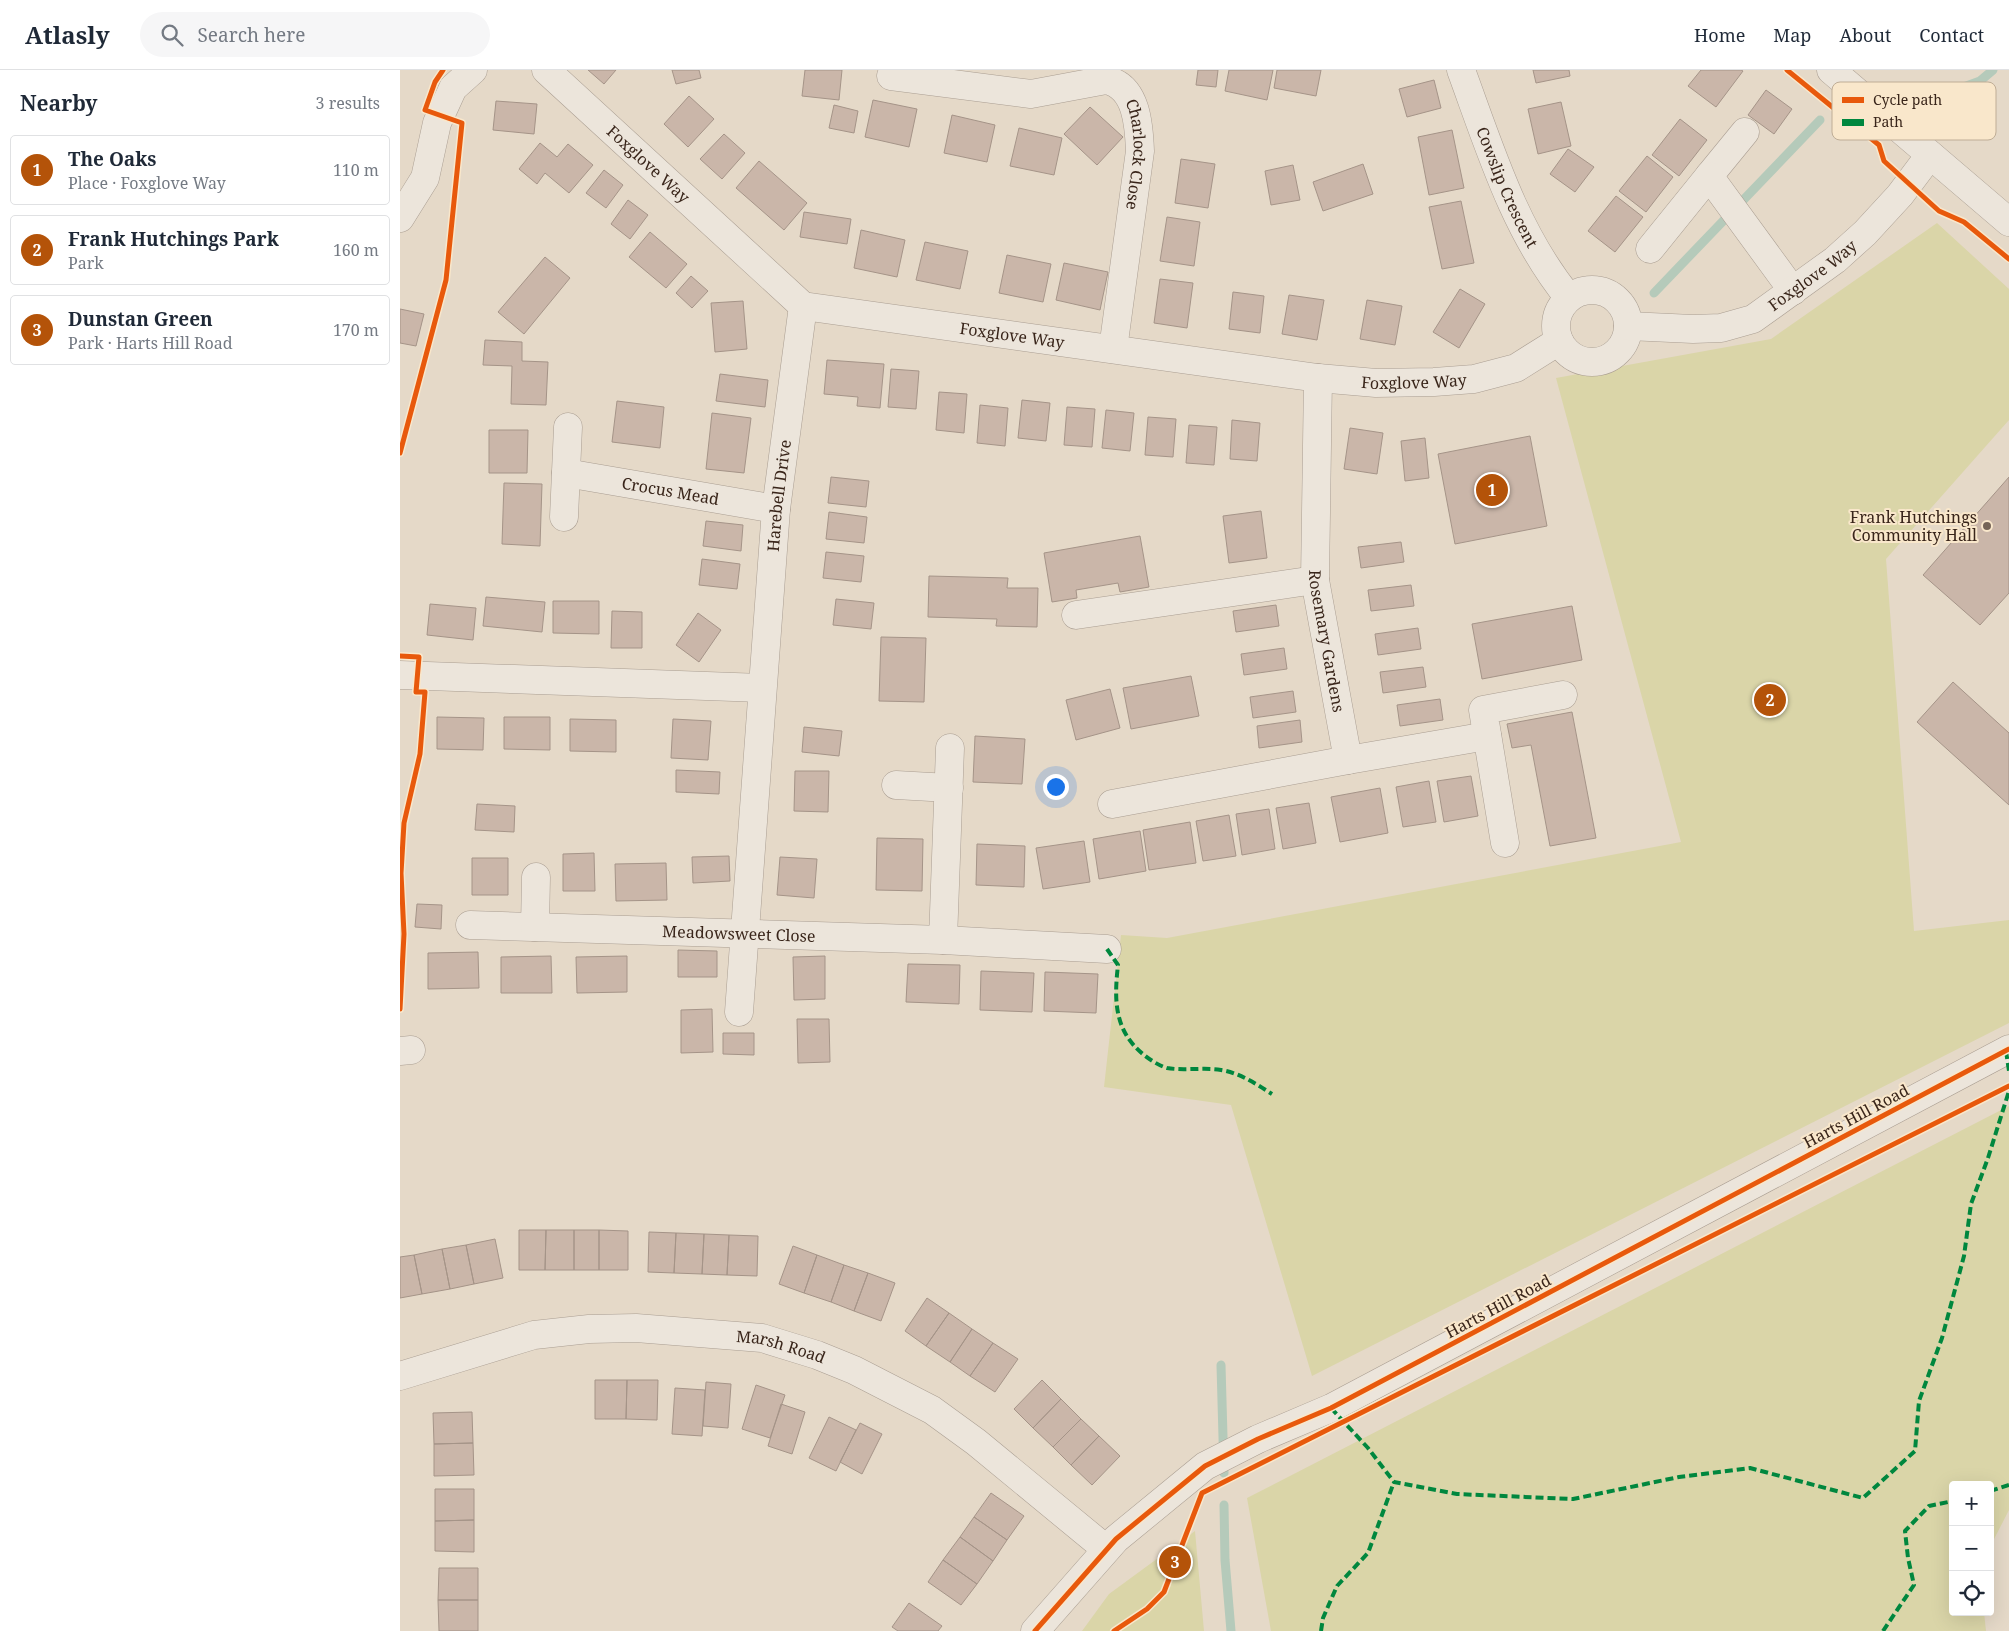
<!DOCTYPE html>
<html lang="en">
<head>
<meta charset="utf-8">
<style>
  :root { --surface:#fff; --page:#f6f6f7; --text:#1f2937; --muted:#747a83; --line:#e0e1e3; --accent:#b45309 }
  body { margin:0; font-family:"Noto Serif",serif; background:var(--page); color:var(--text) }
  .controls { position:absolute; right:15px; bottom:15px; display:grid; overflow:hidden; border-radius:5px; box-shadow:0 5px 20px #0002 }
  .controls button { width:45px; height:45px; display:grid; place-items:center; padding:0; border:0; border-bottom:1px solid var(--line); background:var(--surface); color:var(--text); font:25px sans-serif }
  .you { position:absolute; left:655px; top:716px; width:18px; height:18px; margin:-12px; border:4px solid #fff; border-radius:50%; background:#1a73e8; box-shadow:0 0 0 8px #1a73e833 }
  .badge { display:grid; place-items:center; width:32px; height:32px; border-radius:50%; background:var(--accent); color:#fff; font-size:16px; font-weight:700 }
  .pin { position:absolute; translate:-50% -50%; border:2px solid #fff; box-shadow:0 1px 5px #0006 }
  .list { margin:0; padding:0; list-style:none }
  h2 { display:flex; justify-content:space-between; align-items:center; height:65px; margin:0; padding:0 20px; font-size:21px }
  h2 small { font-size:16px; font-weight:400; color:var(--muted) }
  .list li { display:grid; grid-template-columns:32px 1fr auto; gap:15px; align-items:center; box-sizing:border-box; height:70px; margin:0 10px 10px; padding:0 10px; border:1px solid var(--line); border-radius:5px }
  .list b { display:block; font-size:19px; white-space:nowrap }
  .list p { margin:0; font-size:16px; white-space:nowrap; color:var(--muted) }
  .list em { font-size:16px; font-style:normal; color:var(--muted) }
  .icon { flex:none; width:28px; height:28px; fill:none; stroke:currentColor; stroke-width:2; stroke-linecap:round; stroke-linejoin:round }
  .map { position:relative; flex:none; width:1609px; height:1561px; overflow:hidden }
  header { display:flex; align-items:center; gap:30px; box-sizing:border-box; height:70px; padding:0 25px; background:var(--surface); border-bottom:1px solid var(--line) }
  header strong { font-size:24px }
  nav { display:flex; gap:28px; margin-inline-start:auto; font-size:18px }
  .search { width:350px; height:45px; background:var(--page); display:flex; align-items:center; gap:12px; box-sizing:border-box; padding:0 18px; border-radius:28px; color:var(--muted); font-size:19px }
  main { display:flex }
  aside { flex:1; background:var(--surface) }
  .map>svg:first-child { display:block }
  .green { fill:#dad5a8 }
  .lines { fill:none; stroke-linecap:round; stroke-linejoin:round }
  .stream { stroke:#b5caba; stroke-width:9 }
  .building { fill:#cab6a9; stroke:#a59488 }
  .minor-casing { stroke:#aa9e92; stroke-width:29 }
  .minor { stroke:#ece5db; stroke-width:28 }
  .quiet { stroke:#00873e; stroke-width:4; stroke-dasharray:8 4; stroke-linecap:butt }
  .cycleway-casing { stroke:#f9e7cb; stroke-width:8 }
  .cycleway { stroke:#e8590c; stroke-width:5 }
  .poi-dot { fill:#756457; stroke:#f9e7cb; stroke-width:2 }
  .labels { text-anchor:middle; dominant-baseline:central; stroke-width:4; stroke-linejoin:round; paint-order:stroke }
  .street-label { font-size:16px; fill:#39251a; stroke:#f9e7cb }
  .poi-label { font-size:16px; fill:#39251a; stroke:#f9e7cb; text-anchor:end }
  .key { fill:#f9e7cb; stroke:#bfad96; stroke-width:1 }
  .key-label { font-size:14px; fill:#39251a }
</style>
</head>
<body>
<header>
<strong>Atlasly</strong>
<div class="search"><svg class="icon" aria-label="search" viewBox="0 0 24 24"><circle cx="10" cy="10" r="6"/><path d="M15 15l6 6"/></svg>Search here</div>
<nav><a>Home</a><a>Map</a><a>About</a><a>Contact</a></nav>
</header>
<main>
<aside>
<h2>Nearby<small>3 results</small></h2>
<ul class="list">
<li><span class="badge">1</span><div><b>The Oaks</b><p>Place · Foxglove Way</p></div><em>110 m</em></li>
<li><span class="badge">2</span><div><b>Frank Hutchings Park</b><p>Park</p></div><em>160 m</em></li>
<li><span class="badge">3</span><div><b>Dunstan Green</b><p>Park · Harts Hill Road</p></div><em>170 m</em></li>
</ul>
</aside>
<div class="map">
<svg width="1609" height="1561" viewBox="0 0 1609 1561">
  <rect width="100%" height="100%" fill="#e5d9c8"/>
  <path class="green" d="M 1537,153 L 1609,219 L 1609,350 L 1486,489 L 1514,861 L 1609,850 L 1609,953 L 912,1306 L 831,1035 L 704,1017 L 721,865 L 767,868 L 1281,772 L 1156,308 L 1371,269 Z
    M 1609,1036 L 1609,1440 L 1590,1477 L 1590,1415 L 1553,1415 L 1553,1542 L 1584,1542 L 1586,1561 L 871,1561 L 847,1428 Z
    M 795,1461 L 804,1561 L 682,1561 L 709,1524 Z"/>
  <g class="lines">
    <path class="stream" d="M 1517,34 L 1580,11 L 1593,0
      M 1254,223 L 1420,50
      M 821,1295 L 824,1403
      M 824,1435 L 825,1490 L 831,1561"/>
  </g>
  <path class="building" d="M 188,0 L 216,0 L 204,14 Z
    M 272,0 L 299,0 L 301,8 L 276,14 Z
    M 405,0 L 442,0 L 439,30 L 402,26 Z
    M 798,0 L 818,0 L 816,17 L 796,15 Z
    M 829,0 L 873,0 L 867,30 L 825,21 Z
    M 877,0 L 921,0 L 916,26 L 874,18 Z
    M 1133,0 L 1169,0 L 1170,6 L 1136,13 Z
    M 1301,0 L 1341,0 L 1343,1 L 1316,37 L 1288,16 Z
    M 1034,10 L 1041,38 L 1007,47 L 999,19 Z
    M 1366,20 L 1392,39 L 1374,64 L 1348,45 Z
    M 289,26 L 314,49 L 288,77 L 264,54 Z
    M 473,30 L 517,39 L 509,77 L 465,67 Z
    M 96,31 L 137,34 L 134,64 L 93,60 Z
    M 1161,32 L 1171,76 L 1138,84 L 1128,39 Z
    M 434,35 L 458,41 L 454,63 L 429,58 Z
    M 690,37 L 723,67 L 697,95 L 664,64 Z
    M 552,45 L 595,55 L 587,92 L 544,83 Z
    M 1280,49 L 1307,70 L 1279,106 L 1252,85 Z
    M 619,58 L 662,68 L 654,105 L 610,96 Z
    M 1052,60 L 1064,118 L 1029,125 L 1018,67 Z
    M 324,64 L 345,83 L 322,109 L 300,89 Z
    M 140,73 L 157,87 L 168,74 L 193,95 L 169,123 L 145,103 L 137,114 L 119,99 Z
    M 1168,79 L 1194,97 L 1175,122 L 1150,104 Z
    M 1247,86 L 1273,107 L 1246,142 L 1219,121 Z
    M 781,89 L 815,94 L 808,138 L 775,133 Z
    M 359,91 L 407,133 L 384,160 L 336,118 Z
    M 963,94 L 973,124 L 923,141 L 913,112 Z
    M 893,95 L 900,130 L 871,135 L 865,101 Z
    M 204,100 L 223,115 L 206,138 L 186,123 Z
    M 1216,126 L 1243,147 L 1215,182 L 1188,161 Z
    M 228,130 L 248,145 L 230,169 L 211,154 Z
    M 1061,131 L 1074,193 L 1042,199 L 1029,137 Z
    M 404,142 L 451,149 L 447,174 L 400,167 Z
    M 767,147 L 800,152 L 794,196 L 760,191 Z
    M 461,160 L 505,170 L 497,207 L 454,198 Z
    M 250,162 L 287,194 L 266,218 L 229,187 Z
    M 525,172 L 568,181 L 560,219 L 516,210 Z
    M 607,185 L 651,194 L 643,232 L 599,223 Z
    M 145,187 L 170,208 L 124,264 L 98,242 Z
    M 664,193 L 708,202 L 700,240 L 656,230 Z
    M 291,206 L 308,221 L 292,238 L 276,223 Z
    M 760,209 L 793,213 L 787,258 L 754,253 Z
    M 1060,219 L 1085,234 L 1059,278 L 1033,262 Z
    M 833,222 L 864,226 L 860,263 L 829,259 Z
    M 889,225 L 924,230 L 917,270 L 882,264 Z
    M 967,230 L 1002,236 L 995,275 L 960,269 Z
    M 343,231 L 347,279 L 315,282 L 311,233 Z
    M 0,239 L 24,244 L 16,276 L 0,273 Z
    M 85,270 L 122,272 L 122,291 L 148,292 L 146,335 L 111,334 L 112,296 L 83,295 Z
    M 427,290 L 484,294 L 480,338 L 457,336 L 458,327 L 424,324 Z
    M 491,299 L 519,301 L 516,339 L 488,337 Z
    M 320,304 L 368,310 L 365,337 L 316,331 Z
    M 539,322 L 567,324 L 564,363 L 536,360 Z
    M 622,330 L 650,333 L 646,371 L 618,368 Z
    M 217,331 L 264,337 L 260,378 L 212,372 Z
    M 580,335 L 608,338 L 605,376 L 577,373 Z
    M 667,337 L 695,339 L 692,377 L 664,375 Z
    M 706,340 L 734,343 L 730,381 L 702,378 Z
    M 312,343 L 351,348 L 344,403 L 306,399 Z
    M 748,347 L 776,349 L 773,387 L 745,385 Z
    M 832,350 L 860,353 L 857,391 L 830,389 Z
    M 789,355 L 817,357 L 814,395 L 786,393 Z
    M 950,358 L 983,363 L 977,404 L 944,399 Z
    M 89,360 L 128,360 L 127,403 L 89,403 Z
    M 1130,366 L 1147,456 L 1055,474 L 1038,384 Z
    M 1025,368 L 1029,408 L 1005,411 L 1001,371 Z
    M 431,407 L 469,411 L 466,437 L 428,433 Z
    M 1609,407 L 1609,523 L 1580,555 L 1523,505 Z
    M 104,413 L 142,414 L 140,476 L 102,474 Z
    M 861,441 L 867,488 L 829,493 L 823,446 Z
    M 429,442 L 467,447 L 464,473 L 426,469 Z
    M 306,451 L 343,455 L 341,481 L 303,476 Z
    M 740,466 L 749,517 L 720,522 L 718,513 L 676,520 L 677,528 L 652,532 L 644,483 Z
    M 1001,472 L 1004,492 L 961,498 L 958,477 Z
    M 426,482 L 464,486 L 461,512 L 423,508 Z
    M 302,489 L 340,494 L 337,519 L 299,515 Z
    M 529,506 L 608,508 L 607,518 L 638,518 L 637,557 L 596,556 L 597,549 L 528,547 Z
    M 1011,515 L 1014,536 L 971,541 L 968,520 Z
    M 86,527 L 145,532 L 142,562 L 83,556 Z
    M 436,529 L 474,533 L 471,559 L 433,555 Z
    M 153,531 L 199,531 L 199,564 L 153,563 Z
    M 30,534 L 76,538 L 73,570 L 27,565 Z
    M 876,535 L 879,556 L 836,562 L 833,541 Z
    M 1172,536 L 1182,590 L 1082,609 L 1072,554 Z
    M 212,541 L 242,542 L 242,578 L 211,578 Z
    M 298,543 L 321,560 L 299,592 L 276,575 Z
    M 1018,558 L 1021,579 L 978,585 L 975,564 Z
    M 481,567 L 526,568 L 524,632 L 479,631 Z
    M 884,578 L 887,599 L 844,605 L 841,584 Z
    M 1023,597 L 1026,617 L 983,623 L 980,602 Z
    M 791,606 L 799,646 L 731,659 L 723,618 Z
    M 1553,612 L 1609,663 L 1609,735 L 1517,652 Z
    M 710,619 L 720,658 L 676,670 L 666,630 Z
    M 893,621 L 896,642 L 853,648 L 850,627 Z
    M 1040,629 L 1043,650 L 1000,656 L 997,635 Z
    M 1172,642 L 1196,768 L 1150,776 L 1131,675 L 1112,678 L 1107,654 Z
    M 37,647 L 84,648 L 83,680 L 37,679 Z
    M 104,647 L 150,647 L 150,680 L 104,679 Z
    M 170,649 L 216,650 L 216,682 L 170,681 Z
    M 273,649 L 311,651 L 308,690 L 271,688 Z
    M 900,650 L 902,672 L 859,678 L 857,656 Z
    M 404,657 L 442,661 L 439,686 L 402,682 Z
    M 575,666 L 625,669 L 622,714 L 573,712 Z
    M 276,700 L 320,702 L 319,724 L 276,722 Z
    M 395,701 L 429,701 L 428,742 L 394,741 Z
    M 1071,706 L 1078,746 L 1044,752 L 1037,711 Z
    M 1029,711 L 1036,752 L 1003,757 L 996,717 Z
    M 980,718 L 988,763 L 940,772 L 931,727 Z
    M 909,733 L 916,773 L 883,779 L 876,738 Z
    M 77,734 L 115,736 L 114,762 L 75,760 Z
    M 869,739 L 875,779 L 842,785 L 836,744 Z
    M 829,745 L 836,786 L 803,791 L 796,751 Z
    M 790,752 L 796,793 L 749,800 L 743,760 Z
    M 740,761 L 746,801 L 699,809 L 693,769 Z
    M 477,768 L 523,769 L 522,821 L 476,820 Z
    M 684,771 L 690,812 L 643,819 L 636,778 Z
    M 577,774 L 625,776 L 624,817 L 576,815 Z
    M 194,783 L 195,821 L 163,821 L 163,784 Z
    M 329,786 L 330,811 L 293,813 L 292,787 Z
    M 380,787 L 417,789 L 414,828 L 377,825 Z
    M 72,788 L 108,788 L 108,825 L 72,825 Z
    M 266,793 L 267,830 L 216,831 L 215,794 Z
    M 17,834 L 42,835 L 41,859 L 15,857 Z
    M 278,880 L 317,881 L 317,907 L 278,907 Z
    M 78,882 L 79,918 L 28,919 L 28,883 Z
    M 151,886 L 152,923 L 101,923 L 101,887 Z
    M 227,886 L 227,922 L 177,923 L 176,887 Z
    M 425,886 L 425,929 L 394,930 L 393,887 Z
    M 508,894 L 560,895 L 559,934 L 506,932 Z
    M 581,901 L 634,903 L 632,942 L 580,940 Z
    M 645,902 L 698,904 L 696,943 L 644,941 Z
    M 312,939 L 313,982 L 281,983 L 281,940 Z
    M 397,949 L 429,949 L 430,992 L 398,993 Z
    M 323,963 L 354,963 L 354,985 L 323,984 Z
    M 119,1160 L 146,1160 L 145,1200 L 119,1200 Z
    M 146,1160 L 174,1160 L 174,1200 L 145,1200 Z
    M 174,1160 L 199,1160 L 199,1200 L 174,1200 Z
    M 199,1160 L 228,1161 L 228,1200 L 199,1200 Z
    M 249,1162 L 276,1163 L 274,1203 L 248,1202 Z
    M 276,1163 L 304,1164 L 302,1204 L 274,1203 Z
    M 304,1164 L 329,1165 L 327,1205 L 302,1204 Z
    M 329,1165 L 358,1166 L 357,1206 L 327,1205 Z
    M 95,1169 L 103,1208 L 74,1214 L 66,1175 Z
    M 66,1175 L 74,1214 L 50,1219 L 42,1179 Z
    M 393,1176 L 417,1185 L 404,1223 L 379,1214 Z
    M 42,1179 L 50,1219 L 22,1224 L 14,1185 Z
    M 14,1185 L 22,1224 L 0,1228 L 0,1187 Z
    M 417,1185 L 444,1195 L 431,1232 L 404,1223 Z
    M 444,1195 L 468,1203 L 454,1241 L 431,1232 Z
    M 468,1203 L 495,1213 L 481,1251 L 454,1241 Z
    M 527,1228 L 549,1243 L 526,1276 L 505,1261 Z
    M 549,1243 L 572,1259 L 550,1292 L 526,1276 Z
    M 572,1259 L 593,1273 L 570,1306 L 550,1292 Z
    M 593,1273 L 618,1289 L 595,1322 L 570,1306 Z
    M 195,1310 L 227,1310 L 226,1349 L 195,1349 Z
    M 227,1310 L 258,1310 L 257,1350 L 226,1349 Z
    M 642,1310 L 661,1329 L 633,1358 L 614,1339 Z
    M 306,1312 L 331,1314 L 328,1358 L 303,1356 Z
    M 356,1315 L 385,1325 L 370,1368 L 342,1359 Z
    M 275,1318 L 305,1320 L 302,1366 L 272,1364 Z
    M 661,1329 L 681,1349 L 653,1377 L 633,1358 Z
    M 381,1334 L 405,1342 L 392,1384 L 368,1376 Z
    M 72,1342 L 73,1373 L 34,1374 L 33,1343 Z
    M 429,1347 L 456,1360 L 436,1401 L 409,1388 Z
    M 681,1349 L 699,1366 L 671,1395 L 653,1377 Z
    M 460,1353 L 482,1364 L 462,1404 L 440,1392 Z
    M 699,1366 L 720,1386 L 692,1415 L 671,1395 Z
    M 73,1373 L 74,1405 L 34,1406 L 34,1374 Z
    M 35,1419 L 74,1419 L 74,1450 L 35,1451 Z
    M 591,1423 L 624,1446 L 607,1470 L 574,1447 Z
    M 574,1447 L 607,1470 L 593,1491 L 560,1467 Z
    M 74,1450 L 74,1482 L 35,1481 L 35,1451 Z
    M 560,1467 L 593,1491 L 577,1514 L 543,1490 Z
    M 543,1490 L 577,1514 L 561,1535 L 528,1512 Z
    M 39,1498 L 78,1498 L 78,1530 L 38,1530 Z
    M 38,1530 L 78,1530 L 78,1561 L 39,1561 Z
    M 509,1533 L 542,1556 L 538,1561 L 498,1561 L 492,1557 Z"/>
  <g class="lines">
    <g class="minor-casing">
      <g id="minor">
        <path id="s1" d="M 146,0 L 403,236 L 918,308 L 976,313 L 1034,312 L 1074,309 L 1116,298 L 1159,271"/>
        <path id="s2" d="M 1061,0 C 1090,79 1115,162 1169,228"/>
        <path d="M 1431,0 L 1609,152"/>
        <path id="s3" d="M 491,6 L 631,24 L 706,10 C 737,16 739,56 740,81 L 713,279"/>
        <path d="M 1345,62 L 1309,106 L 1393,221"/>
        <path d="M 0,148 L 25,108 L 37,53 L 53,18 L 73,0"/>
        <path d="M 1250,179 L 1309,106"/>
        <circle cx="1192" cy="256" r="36"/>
        <path id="s4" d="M 1228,256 L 1293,259 L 1321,258 L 1353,249 L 1435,190 L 1465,163 L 1500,125 L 1530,85"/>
        <path id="s5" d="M 918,308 L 915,510 L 948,690 L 1087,666"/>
        <path id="s6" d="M 166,403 L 376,439"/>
        <path d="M 164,447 L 168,357"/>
        <path d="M 676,545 L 915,510"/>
        <path d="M 0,605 L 362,618"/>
        <path d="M 496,715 L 549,718"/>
        <path d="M 712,734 L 948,690"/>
        <path d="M 1105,773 L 1083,640 L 1163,625"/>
        <path id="s7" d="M 70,855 L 543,870 L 707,879"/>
        <path d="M 135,857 L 136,807"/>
        <path d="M 543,870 L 550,678"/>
        <path id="s8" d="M 339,942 L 376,439 L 403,236"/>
        <path d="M 0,981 L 11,980"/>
        <path id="s9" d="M 0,1306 L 134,1265 L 189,1259 L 236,1258 L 362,1268 L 417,1285 L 454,1300 L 532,1340 L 576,1372 L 706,1479"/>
        <path d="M 635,1561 L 716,1469 L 805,1396 L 858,1369 L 931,1338 L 1609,979"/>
      </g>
    </g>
    <use href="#minor" class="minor"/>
    <path class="quiet" d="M 707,879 L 718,895 C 714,930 714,961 744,985 C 750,990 760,996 767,998 C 785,1001 803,997 821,1000 C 840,1003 856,1014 872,1024
      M 1606,981 L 1609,1001
      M 931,1338 L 968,1378 L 994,1412 L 1057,1424 L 1173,1429 L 1279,1407 L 1350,1398 L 1463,1428 L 1515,1381 L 1519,1331 L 1542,1268 L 1564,1186 L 1571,1134 L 1588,1088 L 1609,1021
      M 1590,1421 L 1609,1415
      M 921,1561 L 923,1548 L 937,1516 L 968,1483 L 994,1412
      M 1483,1561 L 1514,1515 L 1508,1488 L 1505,1461 L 1529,1436 L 1553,1431"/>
    <g class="cycleway-casing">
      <path id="cycleway" d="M 1387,0 L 1479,75 L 1484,91 L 1539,141 L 1564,152 L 1609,189
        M 0,383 L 46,210 L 62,53 L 25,40 L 35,12 L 43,0
        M 0,586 L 19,587 L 16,622 L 25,622 L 20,684 L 4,753 L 1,803 L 4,864 L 0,939
        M 635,1561 L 716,1469 L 805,1396 L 858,1369 L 931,1338 L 1609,979
        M 714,1561 L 747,1539 L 764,1522 L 802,1423 L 1609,1016"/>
    </g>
    <use href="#cycleway" class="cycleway"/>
  </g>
  <circle class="poi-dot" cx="1587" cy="456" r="5"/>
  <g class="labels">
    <g class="street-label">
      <text stroke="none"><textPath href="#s3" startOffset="306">Charlock Close</textPath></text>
      <text stroke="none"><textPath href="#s1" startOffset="139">Foxglove Way</textPath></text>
      <text stroke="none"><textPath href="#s2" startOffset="126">Cowslip Crescent</textPath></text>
      <text stroke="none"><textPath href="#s4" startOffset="200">Foxglove Way</textPath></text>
      <text stroke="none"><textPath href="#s1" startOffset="560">Foxglove Way</textPath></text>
      <text stroke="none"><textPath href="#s1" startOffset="965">Foxglove Way</textPath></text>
      <text stroke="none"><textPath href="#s6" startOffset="106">Crocus Mead</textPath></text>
      <text stroke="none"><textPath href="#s8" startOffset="518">Harebell Drive</textPath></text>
      <text stroke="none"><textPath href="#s5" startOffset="264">Rosemary Gardens</textPath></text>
      <text stroke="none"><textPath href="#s7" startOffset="269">Meadowsweet Close</textPath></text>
      <text transform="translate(1456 1046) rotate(-28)">Harts Hill Road</text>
      <text transform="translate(1098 1236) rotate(-28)">Harts Hill Road</text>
      <text stroke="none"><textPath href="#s9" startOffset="389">Marsh Road</textPath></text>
    </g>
    <g class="poi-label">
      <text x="1577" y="447">Frank Hutchings<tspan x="1577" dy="18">Community Hall</tspan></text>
    </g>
  </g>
  <rect x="1432" y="12" width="164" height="58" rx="8" class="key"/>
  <rect x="1442" y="27" width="22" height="6" fill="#e8590c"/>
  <rect x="1442" y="49" width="22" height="7" fill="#00873e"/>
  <g class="key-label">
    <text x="1473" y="35">Cycle path</text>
    <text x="1473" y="57">Path</text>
  </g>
</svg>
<div class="controls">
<button>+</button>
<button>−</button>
<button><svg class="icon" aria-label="locate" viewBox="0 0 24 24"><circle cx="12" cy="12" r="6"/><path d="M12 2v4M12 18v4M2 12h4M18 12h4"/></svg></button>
</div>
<div class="you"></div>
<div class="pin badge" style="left:1092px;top:420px">1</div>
<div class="pin badge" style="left:1370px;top:630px">2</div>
<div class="pin badge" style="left:775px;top:1492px">3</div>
</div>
</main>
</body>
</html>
